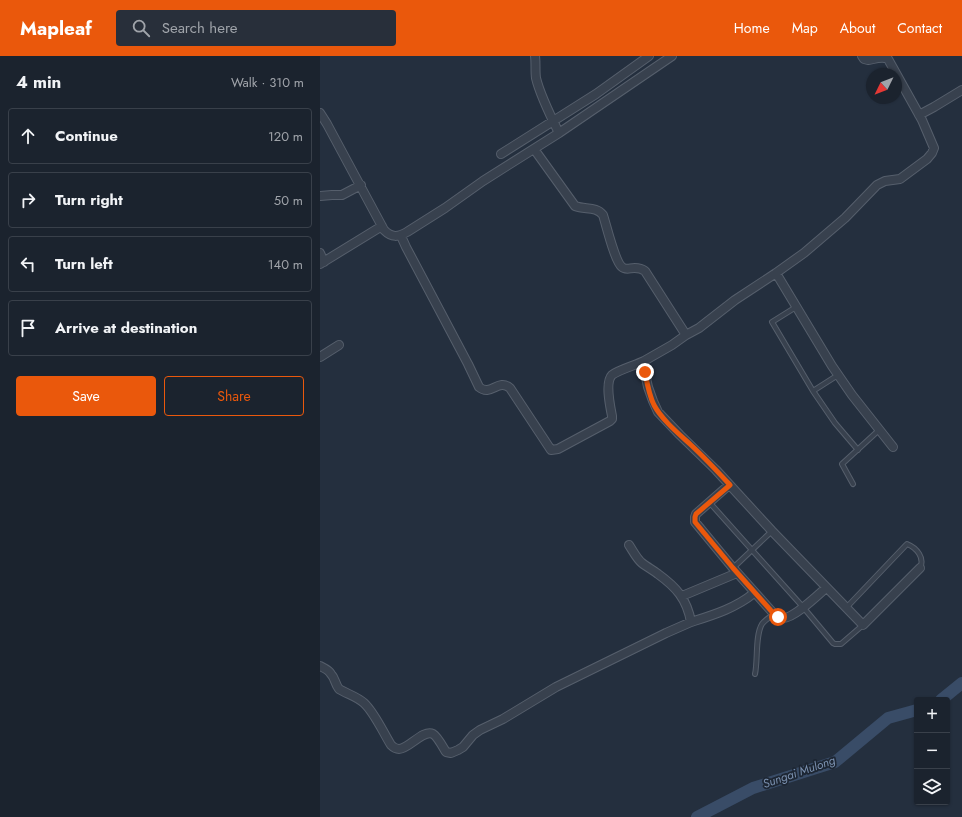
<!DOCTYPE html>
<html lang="en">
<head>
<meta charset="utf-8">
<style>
  :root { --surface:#1b232e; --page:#282f3a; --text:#f1f3f6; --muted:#a0a4aa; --line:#39404a; --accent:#ea580c }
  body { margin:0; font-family:Jost,sans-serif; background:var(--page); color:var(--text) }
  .controls { position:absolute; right:12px; bottom:12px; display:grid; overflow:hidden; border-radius:4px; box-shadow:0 1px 3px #0004 }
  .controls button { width:36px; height:36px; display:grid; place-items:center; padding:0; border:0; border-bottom:1px solid var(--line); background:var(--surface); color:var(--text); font:20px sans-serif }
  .compass { position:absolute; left:546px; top:12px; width:36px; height:36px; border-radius:50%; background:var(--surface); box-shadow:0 1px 3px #0004; rotate:227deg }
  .stop { position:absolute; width:12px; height:12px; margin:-9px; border:3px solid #ea580c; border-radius:50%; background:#fff }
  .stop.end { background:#ea580c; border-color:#fff; box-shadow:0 1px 4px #0008 }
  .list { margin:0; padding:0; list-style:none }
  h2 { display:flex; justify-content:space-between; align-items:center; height:52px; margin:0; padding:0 16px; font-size:17px }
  h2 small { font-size:13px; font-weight:400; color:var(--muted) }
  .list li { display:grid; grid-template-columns:26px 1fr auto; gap:12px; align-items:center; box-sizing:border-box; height:56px; margin:0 8px 8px; padding:0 8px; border:1px solid var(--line); border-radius:4px }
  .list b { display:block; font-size:15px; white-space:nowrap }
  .list em { font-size:13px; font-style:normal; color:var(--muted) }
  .actions { display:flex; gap:8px; padding:12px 16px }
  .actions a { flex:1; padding:9px 0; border:1px solid var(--accent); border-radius:4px; text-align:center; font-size:14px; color:var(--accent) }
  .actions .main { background:var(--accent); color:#fff }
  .icon { flex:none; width:22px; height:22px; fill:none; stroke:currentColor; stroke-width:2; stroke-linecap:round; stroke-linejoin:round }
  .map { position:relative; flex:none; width:642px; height:761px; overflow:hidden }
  header { display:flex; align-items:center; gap:24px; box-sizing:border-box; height:56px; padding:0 20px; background:var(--accent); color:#fff }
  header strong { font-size:19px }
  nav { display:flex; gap:22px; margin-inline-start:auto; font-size:14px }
  .search { width:280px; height:36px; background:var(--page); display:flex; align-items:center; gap:10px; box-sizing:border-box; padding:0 14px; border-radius:4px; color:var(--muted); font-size:15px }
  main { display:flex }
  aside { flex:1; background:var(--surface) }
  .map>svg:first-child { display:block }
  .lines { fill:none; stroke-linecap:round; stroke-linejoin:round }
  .river { stroke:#394c67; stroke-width:12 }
  .lane-casing { stroke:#565f6c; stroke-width:6 }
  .street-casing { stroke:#565f6c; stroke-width:10 }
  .lane { stroke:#38414e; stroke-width:4 }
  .street { stroke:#38414e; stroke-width:8 }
  .route { stroke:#ea580c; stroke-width:5 }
  .labels { text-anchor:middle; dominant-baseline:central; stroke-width:3.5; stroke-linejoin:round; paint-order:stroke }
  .water-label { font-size:12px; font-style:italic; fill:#7c92b1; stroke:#1d2633 }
</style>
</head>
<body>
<header>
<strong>Mapleaf</strong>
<div class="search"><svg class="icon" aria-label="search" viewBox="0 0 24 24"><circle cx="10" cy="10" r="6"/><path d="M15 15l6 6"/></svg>Search here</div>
<nav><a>Home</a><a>Map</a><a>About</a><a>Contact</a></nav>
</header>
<main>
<aside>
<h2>4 min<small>Walk · 310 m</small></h2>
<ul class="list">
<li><svg class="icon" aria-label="ahead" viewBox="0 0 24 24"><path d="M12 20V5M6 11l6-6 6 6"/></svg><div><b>Continue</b></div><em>120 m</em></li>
<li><svg class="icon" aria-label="right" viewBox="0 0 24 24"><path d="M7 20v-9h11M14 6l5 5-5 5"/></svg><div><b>Turn right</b></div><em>50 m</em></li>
<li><svg class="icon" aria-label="left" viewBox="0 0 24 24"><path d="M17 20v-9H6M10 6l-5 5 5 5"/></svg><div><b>Turn left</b></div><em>140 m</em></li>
<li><svg class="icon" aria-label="arrive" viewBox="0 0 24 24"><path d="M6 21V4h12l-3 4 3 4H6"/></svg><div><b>Arrive at destination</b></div></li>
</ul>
<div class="actions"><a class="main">Save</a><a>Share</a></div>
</aside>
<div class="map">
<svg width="642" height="761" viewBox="0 0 642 761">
  <rect width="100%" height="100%" fill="#242f3e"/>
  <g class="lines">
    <path class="river" d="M 621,644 L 642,627
      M 377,761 L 433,732 L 515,706 L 568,662 L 597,654"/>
    <g class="lane-casing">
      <path id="lane" d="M 476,251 L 452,266 L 493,335 L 515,367 L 538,394
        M 493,335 L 518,319
        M 533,428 L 522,408 L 559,374
        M 390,447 L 483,551 L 513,587 L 515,588 L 521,588 L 543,569
        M 413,512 L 452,475
        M 526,552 L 586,489 L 587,488 C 597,492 605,502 600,512
        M 435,618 C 438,605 435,579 442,568 C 445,564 450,561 454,558"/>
    </g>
    <g class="street-casing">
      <path id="street" d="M 215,0 C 216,7 215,15 216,22 C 220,39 231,61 239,77
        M 542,0 L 544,3 L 548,4 C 555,3 562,0 568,3 L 602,64 L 614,92 L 612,97 L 607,103 L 580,123 L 565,125 L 557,129 L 525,162 L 484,197 L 456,217 L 415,244 L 379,272 L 366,279 L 352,289 L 324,305 L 325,317 L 328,331 L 333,345 L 338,356 L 360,379 L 396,414 L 452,475 L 543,569 L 600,512
        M 0,57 L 7,68 L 64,174 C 72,182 78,181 87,176 L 125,152 L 163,125 L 239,77 L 352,0
        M 599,59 L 614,51 L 642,34
        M 214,93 L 255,150 C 265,154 276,150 283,159 C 286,168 295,206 302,211 C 307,216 315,208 325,215 L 366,279
        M 181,98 L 276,38 L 329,0
        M 0,140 L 12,139 L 22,139 L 41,129
        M 81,180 L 86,191 L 148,308 L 159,331 C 171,341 178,322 190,332 L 231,394 L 238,393 L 290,365 L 292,363 L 292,360 C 290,350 285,326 292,319 C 298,314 316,309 324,305
        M 0,197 L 4,206
        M 0,208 L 62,170
        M 456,217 L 512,310 L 532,339 L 573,391
        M 0,301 L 19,289
        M 409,429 L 376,458 L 375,461 L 375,466 L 413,512 L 454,558 C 456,560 459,562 462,562 C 472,564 498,539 506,532
        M 309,489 C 313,495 317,503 322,507 C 327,511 333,514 338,518 C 356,531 367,543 371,566 C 393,559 416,552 434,537
        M 362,540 L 417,517
        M 0,610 C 4,612 9,614 11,618 C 15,622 15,628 19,633 C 27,638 36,640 44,647 C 54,656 63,676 71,689 C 73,691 76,693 79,693 C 89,693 103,673 113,678 C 117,680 123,691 126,696 L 131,697 L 138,694 L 143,691 L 153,679 L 160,674 L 183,663 L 236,631 L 346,577 L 371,566"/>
    </g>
    <use href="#lane" class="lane"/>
    <use href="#street" class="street"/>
  </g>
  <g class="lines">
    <path class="route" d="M 325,316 C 327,327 329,339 334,349 C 342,364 359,378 371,389 C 385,402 397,415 410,429 L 376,458 L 375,461 L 375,466 L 413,512 L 454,558 L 458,561"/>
  </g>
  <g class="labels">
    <g class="water-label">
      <text transform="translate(479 716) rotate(-19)">Sungai Mulong</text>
    </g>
  </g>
</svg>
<div class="controls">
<button>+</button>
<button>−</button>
<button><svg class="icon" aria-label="layers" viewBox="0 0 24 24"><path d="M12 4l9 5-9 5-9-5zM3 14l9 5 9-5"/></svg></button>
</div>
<svg class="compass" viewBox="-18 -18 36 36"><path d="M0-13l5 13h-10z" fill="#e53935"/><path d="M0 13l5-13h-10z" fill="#a0a4aa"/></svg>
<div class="stop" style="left:458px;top:561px"></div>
<div class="stop end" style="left:325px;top:316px"></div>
</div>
</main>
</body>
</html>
